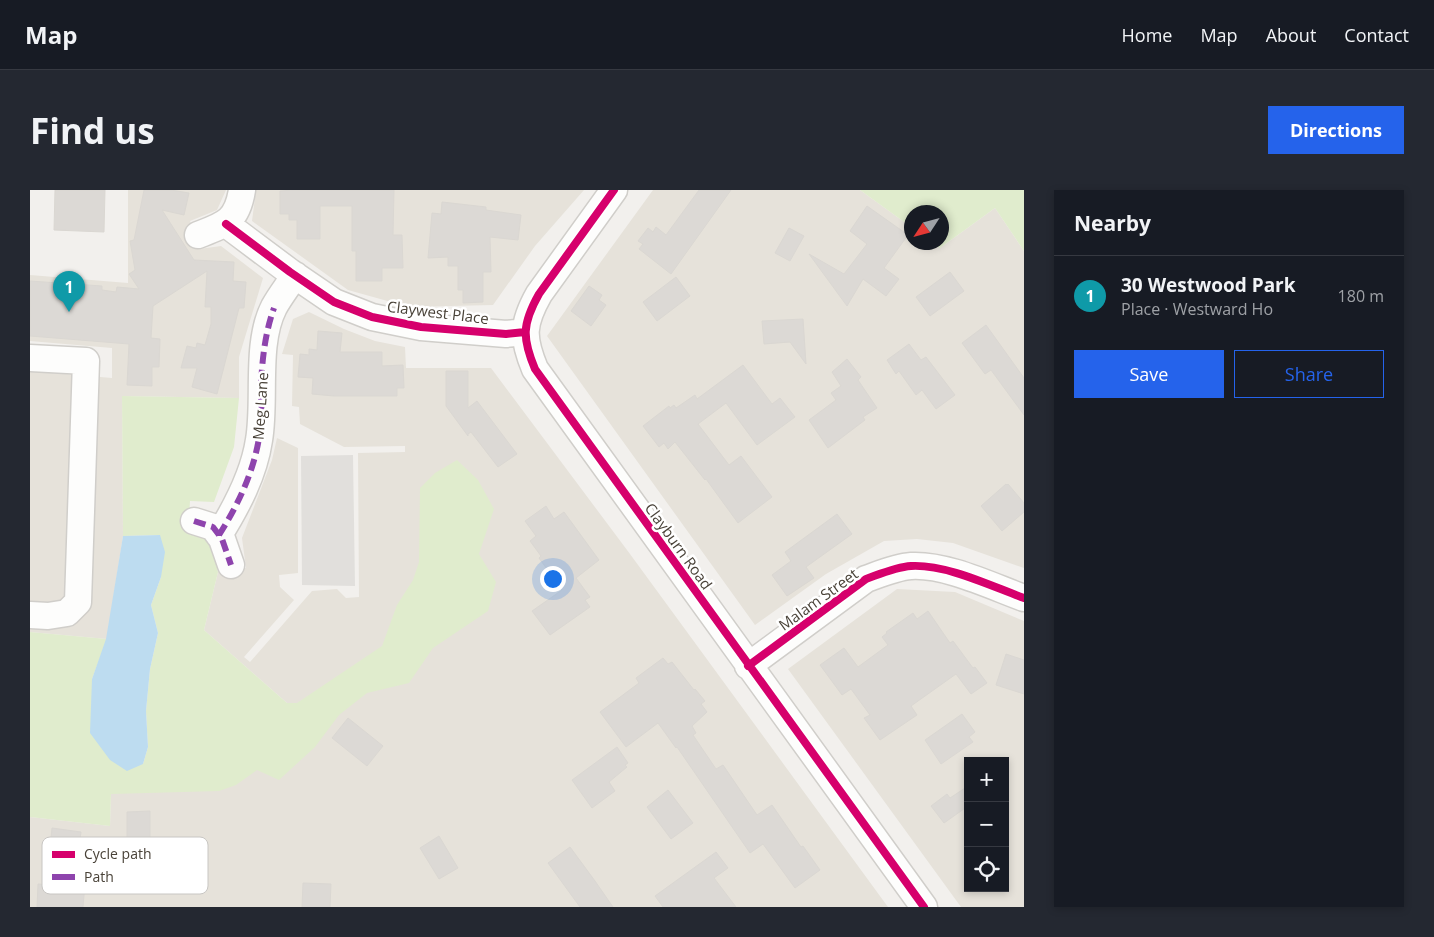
<!DOCTYPE html>
<html lang="en">
<head>
<meta charset="utf-8">
<style>
  :root { --surface:#171b24; --page:#242831; --text:#f1f3f6; --muted:#9ea1a6; --line:#363941; --accent:#2563eb }
  body { margin:0; font-family:"Open Sans",sans-serif; background:var(--page); color:var(--text) }
  .controls { position:absolute; right:15px; bottom:15px; display:grid; overflow:hidden; border-radius:0px; box-shadow:0 2px 8px #0003 }
  .controls button { width:45px; height:45px; display:grid; place-items:center; padding:0; border:0; border-bottom:1px solid var(--line); background:var(--surface); color:var(--text); font:25px sans-serif }
  .compass { position:absolute; left:874px; top:15px; width:45px; height:45px; border-radius:50%; background:var(--surface); box-shadow:0 2px 8px #0003; rotate:234deg }
  .you { position:absolute; left:522px; top:388px; width:18px; height:18px; margin:-12px; border:4px solid #fff; border-radius:50%; background:#1a73e8; box-shadow:0 0 0 8px #1a73e833 }
  .badge { display:grid; place-items:center; width:32px; height:32px; border-radius:50%; background:var(--accent); color:#fff; font-size:16px; font-weight:700 }
  .pin { position:absolute; translate:-50% -41px; filter:drop-shadow(0 1px 2px #0008) }
  .pin::after { content:''; position:absolute; top:26px; width:18px; height:15px; background:inherit; clip-path:polygon(0 0,100% 0,50% 100%) }
  .list { margin:0; padding:0; list-style:none }
  h2 { display:flex; justify-content:space-between; align-items:center; height:65px; margin:0; padding:0 20px; font-size:21px }
  h2 small { font-size:16px; font-weight:400; color:var(--muted) }
  .list li { display:grid; grid-template-columns:32px 1fr auto; gap:15px; align-items:center; box-sizing:border-box; height:80px; padding:0 20px; border-top:1px solid var(--line) }
  .list b { display:block; font-size:19px; white-space:nowrap }
  .list p { margin:0; font-size:16px; white-space:nowrap; color:var(--muted) }
  .list em { font-size:16px; font-style:normal; color:var(--muted) }
  .actions { display:flex; gap:10px; padding:15px 20px }
  .actions a { flex:1; padding:11px 0; border:1px solid var(--accent); border-radius:0px; text-align:center; font-size:18px; color:var(--accent) }
  .actions .main { background:var(--accent); color:#fff }
  .icon { flex:none; width:28px; height:28px; fill:none; stroke:currentColor; stroke-width:2; stroke-linecap:round; stroke-linejoin:round }
  .map { position:relative; flex:none; width:994px; height:717px; overflow:hidden; border-radius:0px }
  header { display:flex; align-items:center; gap:30px; box-sizing:border-box; height:70px; padding:0 25px; background:var(--surface); border-bottom:1px solid var(--line) }
  header strong { font-size:24px }
  nav { display:flex; gap:28px; margin-inline-start:auto; font-size:18px }
  .intro { display:flex; align-items:center; justify-content:space-between; box-sizing:border-box; height:120px; padding:0 30px }
  h1 { margin:0; font-size:35px }
  .button { padding:12px 22px; border-radius:0px; background:var(--accent); color:#fff; font-size:18px; font-weight:700 }
  main { display:flex; gap:30px; padding:0 30px }
  aside { flex:1; background:var(--surface); border-radius:0px; box-shadow:0 2px 8px #0003 }
  .map>svg:first-child { display:block }
  .residential { fill:#e6e2da; fill-rule:evenodd }
  .green { fill:#e0eccd }
  .parking { fill:#e1dfdc }
  .water { fill:#bddcf0 }
  .building { fill:#dcd9d5; stroke:#dad7d2 }
  .lines { fill:none; stroke-linecap:round; stroke-linejoin:round }
  .minor-casing { stroke:#d0ceca; stroke-width:29 }
  .minor { stroke:#fdfdfc; stroke-width:26 }
  .quiet { stroke:#8e44ad; stroke-width:6; stroke-dasharray:12 6; stroke-linecap:butt }
  .cycleway-casing { stroke:#fff; stroke-width:11 }
  .cycleway { stroke:#d6006c; stroke-width:8 }
  .labels { text-anchor:middle; dominant-baseline:central; stroke-width:5; stroke-linejoin:round; paint-order:stroke }
  .street-label { font-size:15px; fill:#494238; stroke:#fff }
  .key { fill:#fff; stroke:#c8c6c3; stroke-width:1 }
  .key-label { font-size:14px; fill:#494238 }
</style>
</head>
<body>
<header>
<strong>Map</strong>
<nav><a>Home</a><a>Map</a><a>About</a><a>Contact</a></nav>
</header>
<div class="intro"><h1>Find us</h1><a class="button">Directions</a></div>
<main>
<div class="map">
<svg width="994" height="717" viewBox="0 0 994 717">
  <rect width="100%" height="100%" fill="#f2f0ed"/>
  <path class="residential" d="M 98,0 L 196,0 L 187,20 L 160,31 L 169,59 L 191,56 L 233,88 L 209,167 L 209,208 L 92,206 L 93,346 L 77,449 L 0,442 L 0,181 L 82,188 L 82,158 L 0,151 L 0,85 L 98,93 Z
    M 226,0 L 554,0 L 505,56 L 463,115 L 379,117 L 318,100 L 222,31 Z
    M 623,0 L 830,0 L 881,37 L 882,52 L 902,53 L 910,58 L 965,18 L 994,61 L 994,378 L 923,353 L 887,349 L 854,351 L 796,384 L 725,435 L 517,146 Z
    M 279,122 L 314,139 L 345,151 L 375,157 L 376,178 L 461,178 L 600,364 L 858,717 L 0,717 L 0,627 L 80,636 L 81,604 L 257,513 L 174,440 L 188,382 L 216,378 L 212,348 L 242,270 L 247,248 L 268,258 L 268,383 L 249,385 L 250,397 L 264,410 L 214,467 L 220,472 L 282,401 L 307,399 L 316,408 L 329,407 L 328,263 L 375,262 L 375,256 L 314,257 L 270,234 L 269,217 L 262,216 L 263,165 L 252,164 L 263,129 Z
    M 867,399 L 925,402 L 994,431 L 994,717 L 931,717 L 758,479 ZM 938,571 L 975,571 L 975,698 L 938,698 Z"/>
  <path class="green" d="M 830,0 L 994,0 L 994,61 L 965,18 L 910,58 L 902,53 L 912,52 L 912,22 L 882,22 L 881,37 Z
    M 92,206 L 209,208 L 204,257 L 184,312 L 160,311 L 158,343 L 170,343 L 181,353 L 188,382 L 174,440 L 257,513 L 267,513 L 352,456 L 367,415 L 383,390 L 389,372 L 390,298 L 405,283 L 427,270 L 448,290 L 464,319 L 449,364 L 466,392 L 458,421 L 403,458 L 379,493 L 337,503 L 309,525 L 285,557 L 249,590 L 227,580 L 206,595 L 189,601 L 81,604 L 80,636 L 0,627 L 0,442 L 77,449 L 62,489 L 113,574 L 118,557 L 116,521 L 120,479 L 128,443 L 121,415 L 131,387 L 130,345 L 93,346 Z"/>
  <path class="parking" d="M 323,265 L 325,396 L 272,395 L 271,266 Z"/>
  <path class="water" d="M 130,345 L 135,362 L 131,387 L 121,415 L 128,443 L 120,479 L 116,521 L 118,557 L 113,574 L 97,581 L 80,570 L 60,543 L 62,489 L 76,449 L 93,346 Z"/>
  <path class="building" d="M 25,0 L 75,0 L 74,42 L 24,40 Z
    M 114,0 L 141,0 L 159,3 L 154,25 L 132,20 L 164,70 L 204,72 L 203,91 L 216,92 L 214,118 L 209,118 L 187,204 L 162,197 L 167,178 L 151,178 L 157,156 L 166,158 L 167,153 L 175,155 L 181,134 L 181,117 L 175,117 L 177,81 L 123,116 L 121,148 L 130,149 L 129,177 L 122,177 L 122,196 L 97,195 L 99,154 L 0,146 L 0,91 L 72,96 L 72,100 L 86,102 L 87,97 L 109,99 L 99,84 L 105,80 L 100,51 L 104,50 Z
    M 263,0 L 364,0 L 363,45 L 372,45 L 373,78 L 352,78 L 352,91 L 326,91 L 326,61 L 322,61 L 322,16 L 290,16 L 290,49 L 267,49 L 267,30 L 259,30 L 259,24 L 250,24 L 250,1 Z
    M 669,0 L 701,0 L 641,84 L 609,59 L 613,54 L 608,51 L 618,38 L 623,42 L 626,37 L 636,45 Z
    M 412,12 L 456,17 L 456,20 L 491,25 L 488,50 L 460,47 L 461,82 L 453,82 L 453,112 L 433,113 L 433,100 L 428,100 L 428,76 L 418,76 L 418,67 L 398,68 L 402,23 L 411,24 Z
    M 837,16 L 878,45 L 854,78 L 869,89 L 856,106 L 833,89 L 817,116 L 779,64 L 814,84 L 837,54 L 820,41 Z
    M 759,38 L 774,46 L 760,71 L 745,63 Z
    M 920,82 L 934,101 L 900,126 L 886,107 Z
    M 646,87 L 660,106 L 627,131 L 613,112 Z
    M 559,96 L 572,105 L 569,110 L 576,115 L 561,136 L 541,121 Z
    M 773,129 L 776,174 L 760,152 L 734,154 L 732,131 Z
    M 956,135 L 994,188 L 994,225 L 961,180 L 955,184 L 932,153 Z
    M 288,141 L 312,143 L 310,162 L 352,162 L 352,176 L 373,175 L 374,198 L 367,198 L 367,206 L 304,206 L 282,204 L 283,188 L 268,187 L 270,164 L 279,165 L 279,159 L 287,160 Z
    M 879,154 L 891,170 L 896,167 L 925,205 L 906,219 L 892,200 L 886,205 L 869,181 L 866,184 L 857,170 Z
    M 817,169 L 831,187 L 828,190 L 847,218 L 833,227 L 835,230 L 798,258 L 779,230 L 806,210 L 801,203 L 811,196 L 802,182 Z
    M 713,175 L 742,214 L 750,208 L 765,227 L 727,255 L 696,213 L 668,234 L 699,275 L 711,266 L 742,307 L 708,333 L 676,289 L 675,290 L 645,252 L 638,259 L 634,253 L 629,257 L 613,236 L 639,216 L 640,218 L 644,215 L 646,218 L 665,205 L 667,209 Z
    M 416,181 L 438,181 L 438,218 L 447,211 L 487,264 L 468,277 L 441,242 L 438,244 L 438,246 L 416,216 Z
    M 976,294 L 977,295 L 978,294 L 994,313 L 994,322 L 972,341 L 951,316 Z
    M 516,316 L 524,329 L 534,322 L 569,370 L 546,388 L 560,407 L 555,410 L 560,417 L 520,445 L 502,421 L 532,400 L 509,368 L 511,366 L 500,351 L 506,346 L 495,331 Z
    M 807,324 L 822,344 L 776,377 L 784,388 L 757,406 L 742,385 L 761,371 L 755,362 Z
    M 898,421 L 920,453 L 923,451 L 943,478 L 945,477 L 957,493 L 941,504 L 926,484 L 881,516 L 887,525 L 850,550 L 834,528 L 840,525 L 821,499 L 812,505 L 790,475 L 814,458 L 828,477 L 858,455 L 852,447 L 857,443 L 856,442 L 883,423 L 887,429 Z
    M 976,464 L 994,470 L 994,504 L 966,495 Z
    M 633,468 L 638,474 L 642,472 L 664,500 L 665,499 L 675,511 L 671,514 L 677,522 L 662,536 L 666,543 L 663,545 L 686,579 L 693,575 L 727,625 L 742,615 L 771,657 L 773,656 L 790,680 L 765,698 L 733,654 L 720,663 L 647,557 L 646,558 L 628,533 L 596,557 L 570,522 L 609,493 L 606,488 Z
    M 932,524 L 945,542 L 939,547 L 943,552 L 911,574 L 895,550 Z
    M 318,528 L 353,556 L 337,576 L 302,548 Z
    M 587,557 L 598,573 L 595,575 L 597,577 L 579,592 L 585,601 L 562,618 L 542,590 Z
    M 938,596 L 938,616 L 914,633 L 901,616 L 917,604 L 920,608 Z
    M 638,600 L 663,633 L 641,649 L 617,617 Z
    M 120,621 L 120,666 L 129,666 L 130,688 L 122,688 L 122,696 L 101,696 L 101,678 L 98,678 L 98,667 L 69,668 L 67,684 L 56,682 L 53,717 L 7,717 L 8,694 L 21,695 L 24,665 L 22,664 L 22,658 L 20,658 L 22,638 L 51,642 L 50,649 L 97,656 L 97,622 Z
    M 409,646 L 428,678 L 409,689 L 390,658 Z
    M 540,657 L 565,691 L 583,717 L 550,717 L 518,673 Z
    M 686,662 L 698,678 L 684,688 L 706,717 L 633,717 L 625,706 Z
    M 273,693 L 301,694 L 300,717 L 272,717 Z"/>
  <g class="lines">
    <g class="minor-casing">
      <path id="minor" d="M 584,0 L 509,104 C 492,134 492,148 505,179 L 894,717
        M 196,34 L 260,82 L 304,112 L 342,127 L 391,137 L 476,144 L 495,142
        M 168,45 C 194,35 207,32 212,0
        M 0,168 L 56,171 L 48,412 L 37,423 L 18,426 L 0,425
        M 164,331 L 183,337 L 192,349 L 201,375
        M 189,345 C 207,316 224,284 229,250 C 236,210 225,154 244,117 C 250,106 258,96 265,85
        M 718,476 L 836,389 C 850,384 866,377 881,376 C 916,374 961,396 994,408"/>
    </g>
    <use href="#minor" class="minor"/>
    <path class="quiet" d="M 164,331 L 183,337 L 192,349 L 201,375
      M 189,345 C 211,310 228,273 231,231 C 232,220 231,208 231,197 C 232,170 235,143 244,118"/>
    <g class="cycleway-casing">
      <path id="cycleway" d="M 584,0 L 509,104 C 492,134 492,148 505,179 L 894,717
        M 196,34 L 260,82 L 304,112 L 342,127 L 391,137 L 476,144 L 495,142
        M 718,476 L 836,389 C 850,384 866,377 881,376 C 916,374 961,396 994,408"/>
    </g>
    <use href="#cycleway" class="cycleway"/>
  </g>
  <g class="labels">
    <g class="street-label">
      <text transform="translate(408 122) rotate(7)">Claywest Place</text>
      <text transform="translate(230 216) rotate(-86)">Meg Lane</text>
      <text transform="translate(649 356) rotate(54)">Clayburn Road</text>
      <text transform="translate(788 409) rotate(-36)">Malam Street</text>
    </g>
  </g>
  <rect x="12" y="647" width="166" height="57" rx="8" class="key"/>
  <rect x="22" y="661" width="23" height="7" fill="#d6006c"/>
  <rect x="22" y="684" width="23" height="6" fill="#8e44ad"/>
  <g class="key-label">
    <text x="54" y="669">Cycle path</text>
    <text x="54" y="692">Path</text>
  </g>
</svg>
<div class="controls">
<button>+</button>
<button>−</button>
<button><svg class="icon" aria-label="locate" viewBox="0 0 24 24"><circle cx="12" cy="12" r="6"/><path d="M12 2v4M12 18v4M2 12h4M18 12h4"/></svg></button>
</div>
<svg class="compass" viewBox="-18 -18 36 36"><path d="M0-13l5 13h-10z" fill="#e53935"/><path d="M0 13l5-13h-10z" fill="#9ea1a6"/></svg>
<div class="you"></div>
<div class="pin badge" style="left:39px;top:122px;background:#0f9aa8">1</div>
</div>
<aside>
<h2>Nearby<small></small></h2>
<ul class="list">
<li><span class="badge" style="background:#0f9aa8">1</span><div><b>30 Westwood Park</b><p>Place · Westward Ho</p></div><em>180 m</em></li>
</ul>
<div class="actions"><a class="main">Save</a><a>Share</a></div>
</aside>
</main>
</body>
</html>
